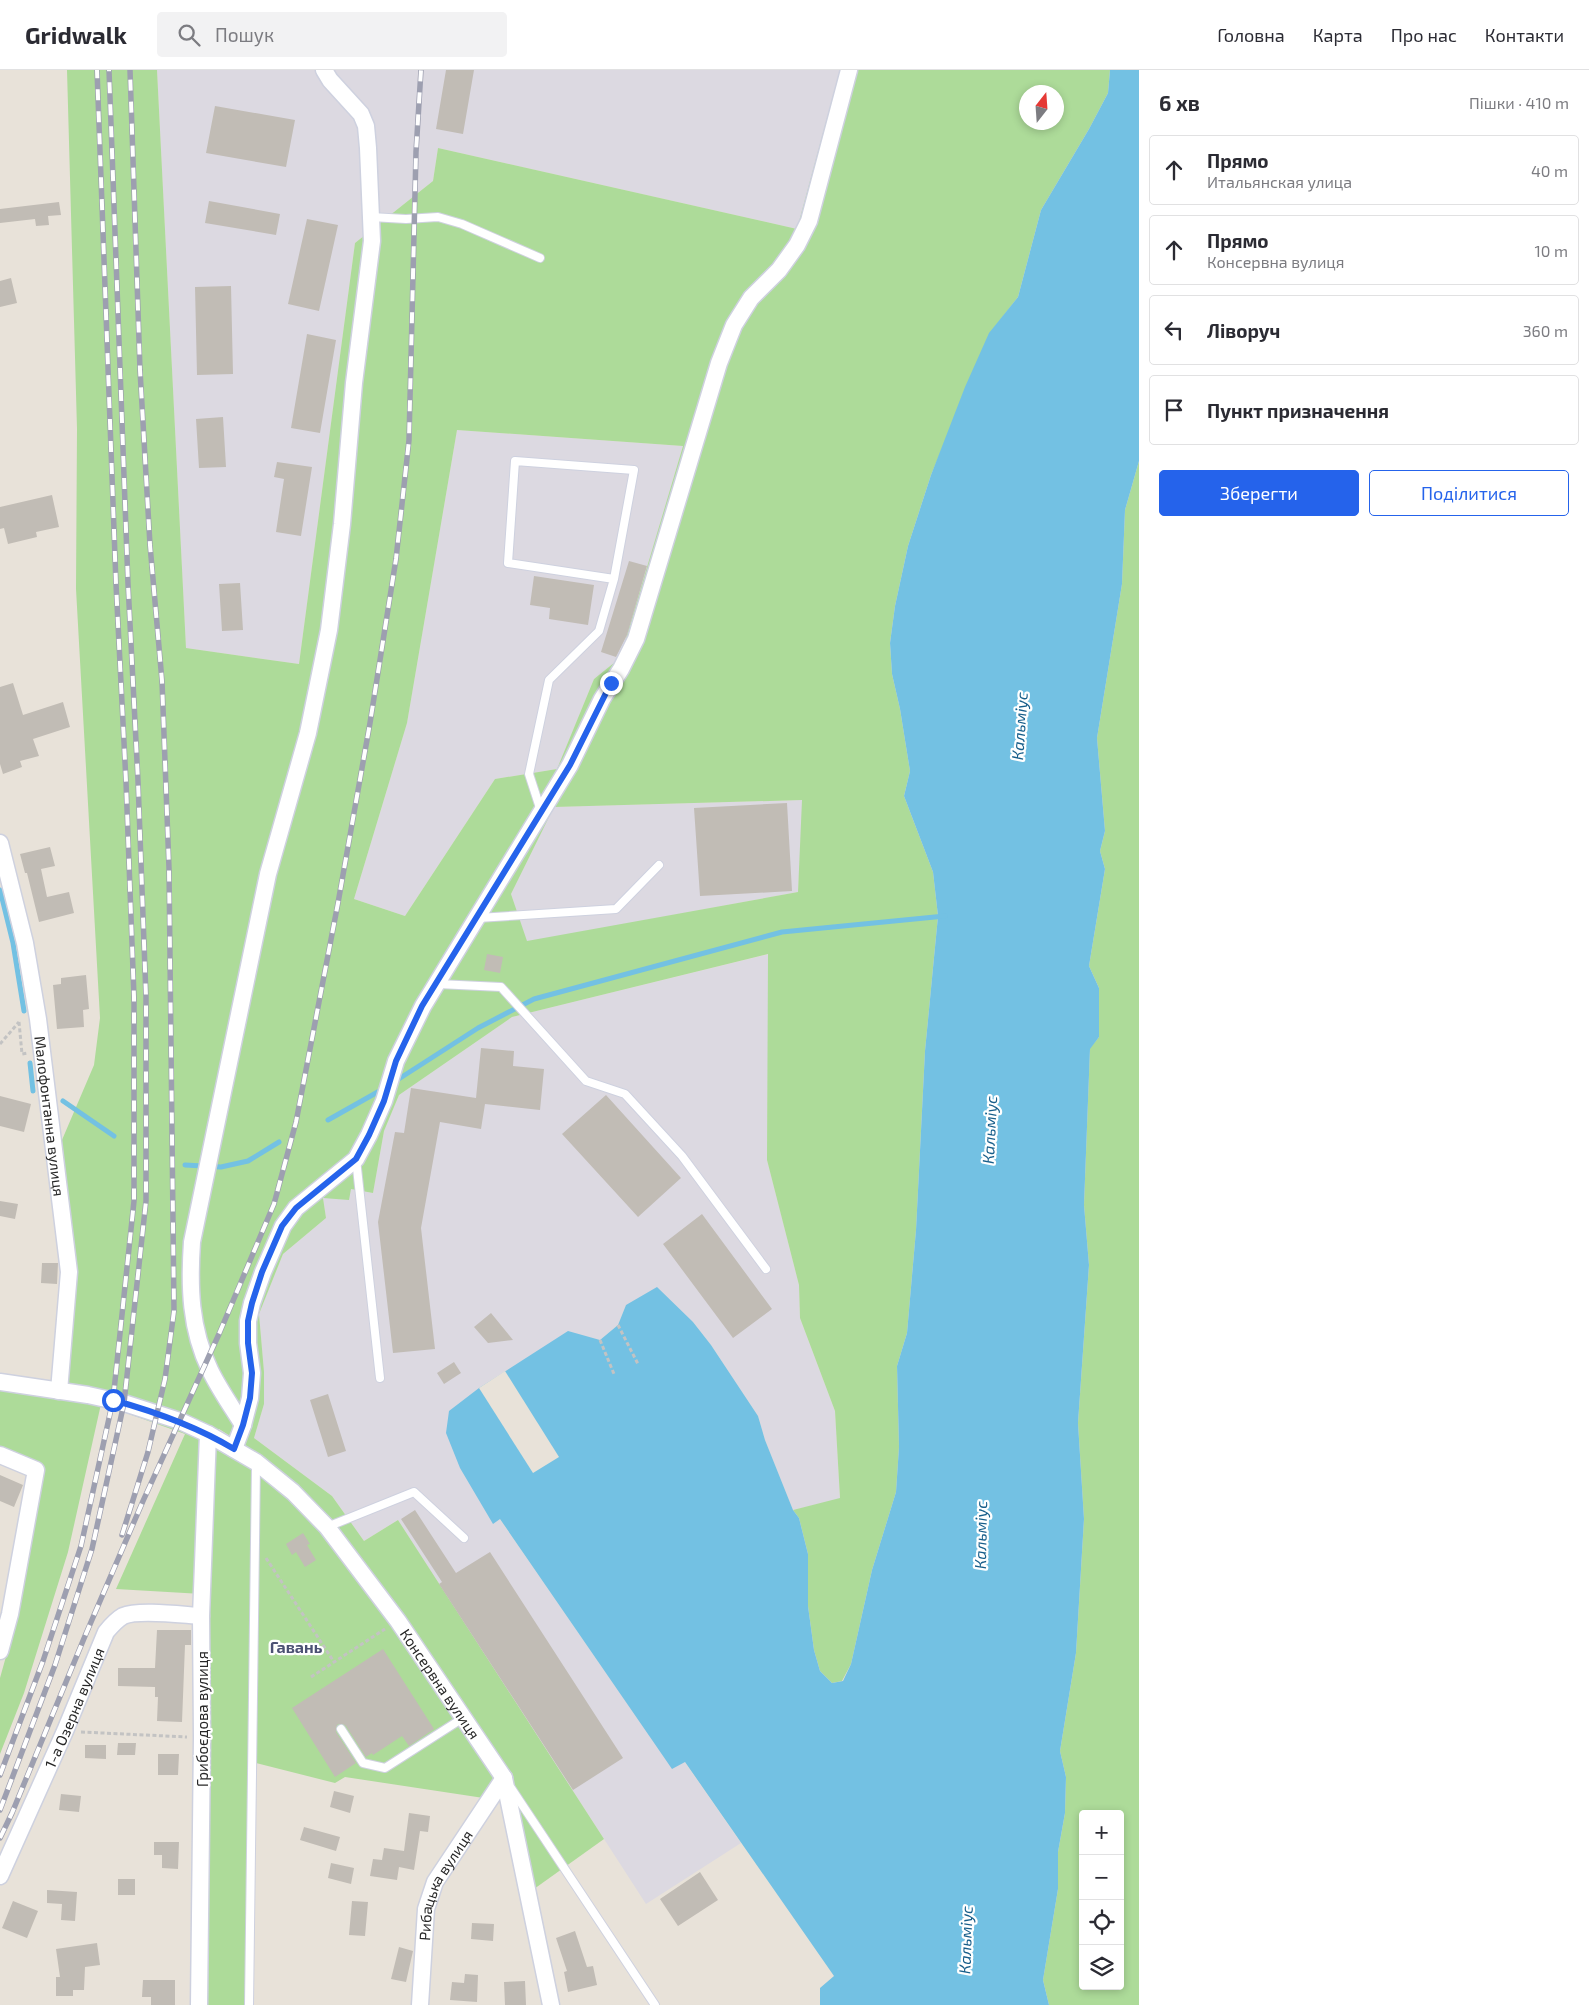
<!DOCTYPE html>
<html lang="uk">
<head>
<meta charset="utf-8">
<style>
  :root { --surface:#fff; --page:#f2f2f3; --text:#2b2b33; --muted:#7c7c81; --line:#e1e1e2; --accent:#2563eb }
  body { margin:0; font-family:"Exo 2",sans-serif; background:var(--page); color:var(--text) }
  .controls { position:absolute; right:15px; bottom:15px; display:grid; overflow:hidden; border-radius:5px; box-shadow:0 2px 8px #0003 }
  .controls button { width:45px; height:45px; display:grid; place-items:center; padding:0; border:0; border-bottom:1px solid var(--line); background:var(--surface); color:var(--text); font:25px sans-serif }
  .compass { position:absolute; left:1019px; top:15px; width:45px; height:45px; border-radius:50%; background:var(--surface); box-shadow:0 2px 8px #0003; rotate:17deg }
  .stop { position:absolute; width:15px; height:15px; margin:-11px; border:4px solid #2563eb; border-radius:50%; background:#fff }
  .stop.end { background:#2563eb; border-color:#fff; box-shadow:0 1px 5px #0008 }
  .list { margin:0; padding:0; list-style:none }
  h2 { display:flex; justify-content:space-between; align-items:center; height:65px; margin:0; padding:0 20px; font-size:21px }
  h2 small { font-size:16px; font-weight:400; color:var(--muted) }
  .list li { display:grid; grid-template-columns:32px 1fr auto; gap:15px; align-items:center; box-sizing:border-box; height:70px; margin:0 10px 10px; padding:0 10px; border:1px solid var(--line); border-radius:5px }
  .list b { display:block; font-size:19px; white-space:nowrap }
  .list p { margin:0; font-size:16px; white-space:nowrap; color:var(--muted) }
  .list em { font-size:16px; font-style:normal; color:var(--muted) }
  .actions { display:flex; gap:10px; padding:15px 20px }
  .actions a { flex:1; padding:11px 0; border:1px solid var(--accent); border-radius:5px; text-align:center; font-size:18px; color:var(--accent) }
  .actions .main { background:var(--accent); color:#fff }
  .icon { flex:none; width:28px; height:28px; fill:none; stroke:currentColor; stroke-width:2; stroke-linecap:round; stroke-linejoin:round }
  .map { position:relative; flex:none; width:1139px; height:1935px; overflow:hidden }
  header { display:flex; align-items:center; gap:30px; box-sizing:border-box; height:70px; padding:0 25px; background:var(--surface); border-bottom:1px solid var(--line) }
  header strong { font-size:24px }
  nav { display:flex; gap:28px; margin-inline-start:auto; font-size:18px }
  .search { width:350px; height:45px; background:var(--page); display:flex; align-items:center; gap:12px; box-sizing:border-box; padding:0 18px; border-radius:5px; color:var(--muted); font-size:19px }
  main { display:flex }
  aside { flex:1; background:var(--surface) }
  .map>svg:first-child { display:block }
  .industrial { fill:#dcd9e1 }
  .green { fill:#addb99; fill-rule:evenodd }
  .water { fill:#73c1e3 }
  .pier { fill:#e8e2d9 }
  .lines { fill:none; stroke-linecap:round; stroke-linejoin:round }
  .stream { stroke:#73c1e3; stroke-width:5 }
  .building { fill:#c1bcb5 }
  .service-casing { stroke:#ced1df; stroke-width:10 }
  .minor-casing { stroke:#ced1df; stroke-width:19 }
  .path { stroke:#c3c3c3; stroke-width:3; stroke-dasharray:4 2.5; stroke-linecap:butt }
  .service { stroke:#fff; stroke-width:8 }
  .minor { stroke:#fff; stroke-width:16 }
  .rail-casing { stroke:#9d9fb0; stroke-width:5.5 }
  .rail { stroke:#fff; stroke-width:4; stroke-dasharray:11; stroke-linecap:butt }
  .route { stroke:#2563eb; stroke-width:6 }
  .labels { text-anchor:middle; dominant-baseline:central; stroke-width:4.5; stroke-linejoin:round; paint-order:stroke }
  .street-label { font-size:15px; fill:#272727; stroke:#fff }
  .water-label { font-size:16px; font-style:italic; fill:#175e8a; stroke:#fff }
  .neighbourhood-label { font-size:16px; font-weight:bold; fill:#4b5173; stroke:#fff }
</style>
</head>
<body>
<header>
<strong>Gridwalk</strong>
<div class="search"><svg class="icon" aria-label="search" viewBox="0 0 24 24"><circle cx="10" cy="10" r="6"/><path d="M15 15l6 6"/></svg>Пошук</div>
<nav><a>Головна</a><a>Карта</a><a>Про нас</a><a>Контакти</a></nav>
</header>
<main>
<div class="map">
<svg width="1139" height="1935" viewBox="0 0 1139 1935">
  <rect width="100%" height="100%" fill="#e8e2d9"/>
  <path class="industrial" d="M 157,0 L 840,0 L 797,159 L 438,78 L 433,111 L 355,173 L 299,594 L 186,578 Z
    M 457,360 L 683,376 L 620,588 L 594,609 L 557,699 L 495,709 L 405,846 L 354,829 L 407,653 Z
    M 803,730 L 798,822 L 527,872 L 511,824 L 554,737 Z
    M 769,884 L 767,1090 L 799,1215 L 800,1248 L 835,1341 L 840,1429 L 793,1440 L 765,1370 L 758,1346 L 711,1275 L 693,1252 L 626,1235 L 618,1255 L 600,1270 L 568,1262 L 479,1318 L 493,1454 L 499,1448 L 672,1698 L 684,1691 L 741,1773 L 646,1834 L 398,1450 L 364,1471 L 332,1426 L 254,1368 L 264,1334 L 264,1302 L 259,1244 L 283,1184 L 326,1148 L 323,1128 L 351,1119 L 373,1123 L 384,1061 L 399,1025 L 512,947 Z"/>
  <path class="green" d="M 67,0 L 157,0 L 186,578 L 299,594 L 355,173 L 433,111 L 438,78 L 797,159 L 840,0 L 1110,0 L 1108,23 L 1089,59 L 1041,140 L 1018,227 L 990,263 L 931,405 L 908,476 L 895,536 L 890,573 L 892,604 L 900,639 L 910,701 L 904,726 L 933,802 L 938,846 L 925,981 L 916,1160 L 907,1263 L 897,1296 L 899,1377 L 896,1422 L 872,1500 L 851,1594 L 842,1611 L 832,1613 L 820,1601 L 814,1580 L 808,1536 L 808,1484 L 799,1448 L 793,1440 L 840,1428 L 835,1341 L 800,1248 L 799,1215 L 767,1090 L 768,884 L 512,947 L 399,1025 L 384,1061 L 373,1123 L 351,1119 L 349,1130 L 323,1128 L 326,1148 L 283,1184 L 259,1244 L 264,1302 L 264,1334 L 254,1368 L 332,1426 L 364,1471 L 398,1450 L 604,1769 L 534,1819 L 516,1733 L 345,1707 L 335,1713 L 256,1693 L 260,1385 L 219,1359 L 204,1375 L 202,1524 L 116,1519 L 185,1364 L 101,1334 L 68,1482 L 24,1623 L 0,1684 L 0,1608 L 17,1547 L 44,1396 L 0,1377 L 0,1315 L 64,1325 L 59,1077 L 94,995 L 100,948 L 76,519 L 77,359 ZM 1026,22 L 1056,22 L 1056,52 L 1026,52 ZM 457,360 L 683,376 L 620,588 L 594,609 L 557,699 L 495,709 L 405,846 L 354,829 L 407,653 ZM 802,730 L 798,822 L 527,871 L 511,824 L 554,737 Z
    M 1139,391 L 1139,1935 L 1049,1935 L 1043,1910 L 1058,1819 L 1058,1782 L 1065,1743 L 1066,1707 L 1060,1681 L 1076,1583 L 1084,1449 L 1078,1353 L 1089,1195 L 1084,1135 L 1090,978 L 1099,967 L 1099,918 L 1089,896 L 1105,799 L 1100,781 L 1105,761 L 1097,668 L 1122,514 L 1125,440 ZM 1083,1744 L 1120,1744 L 1120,1916 L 1083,1916 Z
    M 212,1377 L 253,1400 L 245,1935 L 200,1935 Z"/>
  <path class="water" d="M 1110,0 L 1139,0 L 1139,391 L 1125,440 L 1122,514 L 1097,668 L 1105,761 L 1100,781 L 1105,799 L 1089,896 L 1099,918 L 1099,967 L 1090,979 L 1084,1135 L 1089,1195 L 1078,1353 L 1084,1449 L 1076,1583 L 1060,1681 L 1066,1707 L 1065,1743 L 1058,1782 L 1058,1819 L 1043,1910 L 1049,1935 L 820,1935 L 820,1918 L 834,1906 L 685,1692 L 672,1699 L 500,1449 L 493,1454 L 460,1398 L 446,1363 L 449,1341 L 479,1318 L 568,1261 L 600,1270 L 618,1255 L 626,1235 L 657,1217 L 693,1252 L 711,1275 L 758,1346 L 765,1370 L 793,1440 L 799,1448 L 808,1484 L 808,1536 L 814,1580 L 820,1601 L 832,1613 L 843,1611 L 851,1594 L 872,1500 L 896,1422 L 899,1377 L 897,1296 L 907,1263 L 916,1160 L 925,981 L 938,846 L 933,802 L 904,726 L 910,701 L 900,639 L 892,604 L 890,573 L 895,536 L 908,476 L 931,405 L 965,317 L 989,263 L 1018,227 L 1041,140 L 1089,59 L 1108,23 Z"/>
  <path class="pier" d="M 505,1301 L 559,1387 L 533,1403 L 479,1318 Z"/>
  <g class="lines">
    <path class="stream" d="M 0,820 L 13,873 L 24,941
      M 30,993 L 33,1021
      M 394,1012 L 478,958 L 534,929 L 782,862 L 945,846
      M 63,1031 L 114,1066
      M 328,1050 L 383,1019
      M 185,1095 L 221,1097 L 248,1091 L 279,1072"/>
  </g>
  <path class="building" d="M 446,0 L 474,0 L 463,64 L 436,59 Z
    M 215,36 L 295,50 L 286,97 L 206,83 Z
    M 209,131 L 280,144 L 276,165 L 205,153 Z
    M 59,132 L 61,145 L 48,146 L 49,155 L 36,156 L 35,149 L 0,153 L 0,139 Z
    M 307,149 L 338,155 L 319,241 L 288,234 Z
    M 11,208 L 17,233 L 0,237 L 0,211 Z
    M 231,216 L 233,304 L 197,305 L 195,217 Z
    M 307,264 L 336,270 L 320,363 L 291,358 Z
    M 223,347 L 226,397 L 199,398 L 196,349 Z
    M 277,392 L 312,397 L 301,466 L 276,462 L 284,409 L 274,407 Z
    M 52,425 L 59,457 L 36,462 L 37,467 L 8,474 L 4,458 L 0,459 L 0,437 Z
    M 629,491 L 647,496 L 627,565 L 616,587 L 601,582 Z
    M 534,506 L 594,515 L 588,555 L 549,549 L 550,538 L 530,535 Z
    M 240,513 L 243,560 L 222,561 L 219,514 Z
    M 13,613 L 23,645 L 63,632 L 70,657 L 33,669 L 39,686 L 20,691 L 22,697 L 3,704 L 0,694 L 0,617 Z
    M 787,733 L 792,821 L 700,826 L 694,738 Z
    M 50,777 L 55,796 L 41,799 L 47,827 L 69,822 L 74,843 L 39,852 L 27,803 L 25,803 L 20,784 Z
    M 487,884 L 503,887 L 500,903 L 484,900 Z
    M 86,905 L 89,939 L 83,940 L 84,957 L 57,959 L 53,915 L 61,914 L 61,908 Z
    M 481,978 L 514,981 L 513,996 L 544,999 L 540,1040 L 485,1034 L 481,1059 L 440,1052 L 421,1158 L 435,1279 L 393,1283 L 378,1152 L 395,1062 L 404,1063 L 411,1018 L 476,1028 Z
    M 606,1025 L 681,1108 L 638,1147 L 562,1064 Z
    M 0,1026 L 31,1034 L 24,1062 L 0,1056 Z
    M 0,1131 L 18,1134 L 15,1149 L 0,1146 Z
    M 702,1144 L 772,1239 L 733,1268 L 663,1174 Z
    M 42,1193 L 58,1193 L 57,1214 L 41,1213 Z
    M 491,1243 L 513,1270 L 488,1273 L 474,1257 Z
    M 454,1292 L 461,1303 L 444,1314 L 437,1303 Z
    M 328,1324 L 346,1381 L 328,1387 L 310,1330 Z
    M 0,1405 L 23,1415 L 14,1437 L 0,1431 Z
    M 415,1440 L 456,1503 L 490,1482 L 623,1688 L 573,1720 L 439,1514 L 442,1512 L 401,1449 Z
    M 303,1463 L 310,1474 L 307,1475 L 316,1490 L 305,1497 L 296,1482 L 292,1485 L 286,1474 Z
    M 157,1560 L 191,1560 L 191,1575 L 185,1575 L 182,1652 L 157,1651 L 158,1627 L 155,1627 L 155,1617 L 118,1616 L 118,1598 L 155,1598 Z
    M 383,1579 L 434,1659 L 409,1676 L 402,1666 L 373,1685 L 372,1683 L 366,1687 L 346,1656 L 343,1654 L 338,1654 L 336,1657 L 336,1662 L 356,1693 L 335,1707 L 292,1638 Z
    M 118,1673 L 136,1673 L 135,1685 L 117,1685 Z
    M 85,1675 L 106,1675 L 106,1689 L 85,1688 Z
    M 158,1684 L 179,1684 L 178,1705 L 158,1705 Z
    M 334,1721 L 354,1726 L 350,1743 L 330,1737 Z
    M 61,1724 L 81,1726 L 79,1742 L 59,1740 Z
    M 409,1743 L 430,1746 L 428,1762 L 420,1761 L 414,1800 L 399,1797 L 397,1810 L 370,1806 L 373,1789 L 382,1790 L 384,1778 L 404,1781 Z
    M 304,1757 L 340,1767 L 336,1781 L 300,1770 Z
    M 154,1772 L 179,1772 L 178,1799 L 162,1798 L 162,1785 L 154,1785 Z
    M 331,1793 L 354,1798 L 351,1814 L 328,1808 Z
    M 700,1802 L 718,1830 L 678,1856 L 660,1829 Z
    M 118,1809 L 135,1809 L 135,1825 L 118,1825 Z
    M 47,1820 L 77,1822 L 75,1851 L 61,1850 L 62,1834 L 47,1833 Z
    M 13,1831 L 38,1841 L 27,1868 L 2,1858 Z
    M 352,1831 L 368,1832 L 365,1866 L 349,1865 Z
    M 472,1853 L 494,1854 L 493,1871 L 471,1869 Z
    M 575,1861 L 587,1897 L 593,1896 L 597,1915 L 568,1922 L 564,1902 L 567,1901 L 556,1868 Z
    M 97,1873 L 100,1895 L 85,1897 L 84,1920 L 73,1920 L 73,1926 L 56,1926 L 56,1907 L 60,1907 L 56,1879 Z
    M 399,1877 L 413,1881 L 406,1912 L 391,1909 Z
    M 465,1904 L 478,1905 L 477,1932 L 450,1930 L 452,1912 L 464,1913 Z
    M 143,1910 L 175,1910 L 175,1935 L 151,1935 L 151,1927 L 142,1927 Z
    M 525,1911 L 526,1935 L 505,1935 L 504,1912 Z"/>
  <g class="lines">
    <g class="service-casing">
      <path id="service" d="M 371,147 L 406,149 L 438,147 L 462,154 L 540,188
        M 541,741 L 529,704 L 549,610 L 599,561 L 614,509 L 634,400 L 515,391 L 508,493 L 614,509
        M 478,848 L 616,839 L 659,795
        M 438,914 L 501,917 L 586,1011 L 625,1024 L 682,1086 L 766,1199
        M 356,1089 L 380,1308
        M 327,1457 L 414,1422 L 464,1468
        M 341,1659 L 363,1693 L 385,1698 L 463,1648
        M 511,1718 L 655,1935
        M 249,1935 L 256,1394"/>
    </g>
    <g class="minor-casing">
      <g id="minor">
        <path id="s1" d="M 0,773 L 25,873 L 38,949 L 69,1202 L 59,1321"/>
        <path id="s2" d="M 0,1312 L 88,1325 L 124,1333 L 180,1351 L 208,1364 L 256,1392 L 293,1422 L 327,1457 L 398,1551 L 504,1708 L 551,1935"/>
        <path d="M 243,1355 C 232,1337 219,1319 210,1300 C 190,1259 189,1216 192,1172 L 268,804 L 308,663 L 329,560 L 342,454 L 354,313 L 372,171 L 368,78 L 366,56 L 361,44 L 330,10 L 324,0"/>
        <path d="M 234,1379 L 243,1355 L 250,1328 L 252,1303 L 248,1273 L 248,1251 L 252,1233 L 263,1202 L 283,1156 L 296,1138 L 356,1089 L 369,1065 L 384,1031 L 396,991 L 423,936 L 570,695 L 602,629 L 621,599 L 636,569 L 719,293 L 734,255 L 751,228 L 779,200 L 797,175 L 809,151 L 849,0"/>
        <path d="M 0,1385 L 36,1400 L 10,1544 L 0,1581"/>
        <path id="s3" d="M 0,1806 L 65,1661 L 106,1562 C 111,1556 116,1550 123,1546 C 139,1539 183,1545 201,1546"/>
        <path d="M 199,1935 L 202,1668 L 201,1546 L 208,1364"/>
        <path id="s4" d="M 420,1935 L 426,1839 L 435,1812 L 504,1708"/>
      </g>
    </g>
    <path class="path" d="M 19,952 L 22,984 L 28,983
      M 0,974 L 19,952
      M 618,1255 L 638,1294
      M 600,1270 L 614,1304
      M 266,1488 L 334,1592
      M 311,1607 L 385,1559
      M 81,1662 L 187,1667"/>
    <use href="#service" class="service"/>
    <use href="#minor" class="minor"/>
    <g class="rail-casing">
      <path id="rail" d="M 122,1465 L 148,1382 L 165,1309 L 174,1241 L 169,798 L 162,611 L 150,475 L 140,300 L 130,0
        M 0,1705 L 43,1591 L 81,1476 L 113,1330 L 134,1131 L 134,927 L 126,712 L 116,514 L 97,0
        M 0,1740 L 55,1595 L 92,1479 L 124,1333 L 146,1131 L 146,927 L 138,711 L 128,514 L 109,0
        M 0,1768 L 12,1743 L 85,1566 L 143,1431 L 219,1264 L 274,1134 L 296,1052 L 338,833 L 370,653 L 396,489 L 409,370 L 416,82 L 421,0"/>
    </g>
    <use href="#rail" class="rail"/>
  </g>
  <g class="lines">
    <path class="route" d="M 113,1330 C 156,1342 196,1356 234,1379 L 243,1355 L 250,1328 L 252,1303 L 248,1273 L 248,1251 L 252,1233 L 262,1202 L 282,1156 L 296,1138 L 356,1089 L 369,1065 L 384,1031 L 396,991 L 422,936 L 570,695 L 611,613"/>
  </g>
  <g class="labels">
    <g class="street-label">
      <text stroke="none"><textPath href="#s1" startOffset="278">Малофонтанна вулиця</textPath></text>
      <text stroke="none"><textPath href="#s2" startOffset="561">Консервна вулиця</textPath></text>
      <text stroke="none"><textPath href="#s3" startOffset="184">1-а Озерна вулиця</textPath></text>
      <text transform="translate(202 1649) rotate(-90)">Грибоєдова вулиця</text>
      <text stroke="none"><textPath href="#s4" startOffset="125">Рибацька вулиця</textPath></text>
    </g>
    <g class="water-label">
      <text transform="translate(1019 656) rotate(-86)">Кальміус</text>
      <text transform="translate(989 1060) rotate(-87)">Кальміус</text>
      <text transform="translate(980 1465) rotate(-89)">Кальміус</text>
      <text transform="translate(965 1870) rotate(-88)">Кальміус</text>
    </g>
    <g class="neighbourhood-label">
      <text x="296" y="1576">Гавань</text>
    </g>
  </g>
</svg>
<div class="controls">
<button>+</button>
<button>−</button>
<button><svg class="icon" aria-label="locate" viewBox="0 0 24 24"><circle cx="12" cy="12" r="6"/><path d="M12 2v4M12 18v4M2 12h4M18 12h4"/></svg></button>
<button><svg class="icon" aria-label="layers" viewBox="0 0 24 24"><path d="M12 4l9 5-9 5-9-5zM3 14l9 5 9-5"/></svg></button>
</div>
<svg class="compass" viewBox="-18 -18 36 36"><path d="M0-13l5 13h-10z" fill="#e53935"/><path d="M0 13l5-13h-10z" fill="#7c7c81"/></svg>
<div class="stop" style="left:113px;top:1330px"></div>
<div class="stop end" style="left:611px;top:613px"></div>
</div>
<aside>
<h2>6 хв<small>Пішки · 410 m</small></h2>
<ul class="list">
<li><svg class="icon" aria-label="ahead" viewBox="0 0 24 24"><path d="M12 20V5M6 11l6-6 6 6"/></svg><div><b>Прямо</b><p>Итальянская улица</p></div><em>40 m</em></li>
<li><svg class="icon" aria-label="ahead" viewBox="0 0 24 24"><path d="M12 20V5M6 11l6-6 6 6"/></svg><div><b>Прямо</b><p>Консервна вулиця</p></div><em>10 m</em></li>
<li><svg class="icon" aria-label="left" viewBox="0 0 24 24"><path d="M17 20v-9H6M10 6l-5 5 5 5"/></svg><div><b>Ліворуч</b></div><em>360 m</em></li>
<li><svg class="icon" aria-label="arrive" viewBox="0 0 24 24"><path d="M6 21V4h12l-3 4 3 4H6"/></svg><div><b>Пункт призначення</b></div></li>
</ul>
<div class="actions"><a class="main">Зберегти</a><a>Поділитися</a></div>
</aside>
</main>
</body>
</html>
